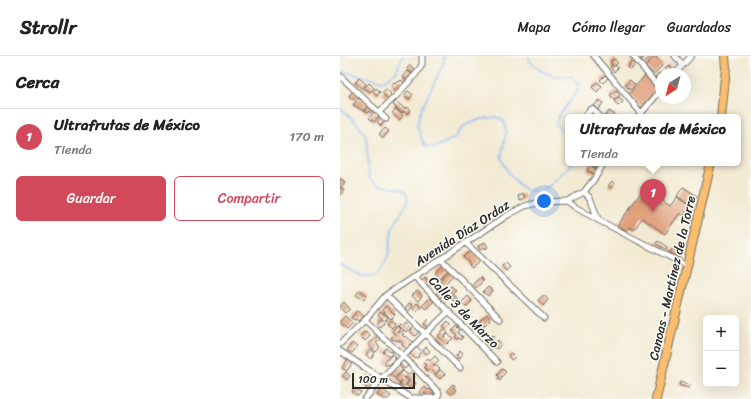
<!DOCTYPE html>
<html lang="es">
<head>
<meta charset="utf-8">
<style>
  :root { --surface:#fff; --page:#f2f2f2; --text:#222; --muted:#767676; --line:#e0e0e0; --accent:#d1495b }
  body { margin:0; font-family:Sriracha,sans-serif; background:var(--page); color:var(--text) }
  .controls { position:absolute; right:12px; bottom:12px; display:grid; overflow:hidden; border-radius:6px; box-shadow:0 4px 16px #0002 }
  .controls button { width:36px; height:36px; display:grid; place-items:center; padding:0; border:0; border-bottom:1px solid var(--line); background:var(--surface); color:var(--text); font:20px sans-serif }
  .compass { position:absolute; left:315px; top:12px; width:36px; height:36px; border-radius:50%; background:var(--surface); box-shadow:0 4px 16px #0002; rotate:216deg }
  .scale { position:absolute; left:12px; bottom:10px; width:63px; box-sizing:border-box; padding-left:4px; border:2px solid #2b2b2b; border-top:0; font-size:11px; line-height:14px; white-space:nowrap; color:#2b2b2b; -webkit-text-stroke:3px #fdfcf7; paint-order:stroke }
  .you { position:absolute; left:204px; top:145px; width:14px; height:14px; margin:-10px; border:3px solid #fff; border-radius:50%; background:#1a73e8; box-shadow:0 0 0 6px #1a73e833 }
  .badge { display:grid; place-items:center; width:26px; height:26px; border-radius:50%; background:var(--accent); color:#fff; font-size:13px; font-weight:700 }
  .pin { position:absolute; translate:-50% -33px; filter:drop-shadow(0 1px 2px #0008) }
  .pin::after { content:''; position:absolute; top:21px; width:14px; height:12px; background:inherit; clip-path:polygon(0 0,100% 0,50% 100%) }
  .popup { position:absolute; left:225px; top:58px; width:176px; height:52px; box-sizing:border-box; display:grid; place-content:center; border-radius:6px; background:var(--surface); filter:drop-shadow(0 1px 3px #0005); font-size:13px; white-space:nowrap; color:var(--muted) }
  .popup b { font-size:15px; color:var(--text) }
  .popup::after { content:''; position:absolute; left:50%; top:100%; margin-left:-8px; border:8px solid transparent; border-top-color:var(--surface) }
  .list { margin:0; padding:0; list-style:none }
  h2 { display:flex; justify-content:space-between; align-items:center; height:52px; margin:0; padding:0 16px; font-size:17px }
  h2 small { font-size:13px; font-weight:400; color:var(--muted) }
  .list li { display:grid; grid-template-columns:26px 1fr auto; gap:12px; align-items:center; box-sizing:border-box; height:56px; padding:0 16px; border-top:1px solid var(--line) }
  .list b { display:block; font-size:15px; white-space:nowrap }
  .list p { margin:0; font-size:13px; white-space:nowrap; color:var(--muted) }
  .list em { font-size:13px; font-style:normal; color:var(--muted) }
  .actions { display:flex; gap:8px; padding:12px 16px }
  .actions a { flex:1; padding:9px 0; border:1px solid var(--accent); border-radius:6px; text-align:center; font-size:14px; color:var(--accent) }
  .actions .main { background:var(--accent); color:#fff }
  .map { position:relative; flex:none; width:411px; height:343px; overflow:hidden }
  header { display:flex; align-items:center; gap:24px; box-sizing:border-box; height:56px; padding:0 20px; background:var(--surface); border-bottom:1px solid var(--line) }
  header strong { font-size:19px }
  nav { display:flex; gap:22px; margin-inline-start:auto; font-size:14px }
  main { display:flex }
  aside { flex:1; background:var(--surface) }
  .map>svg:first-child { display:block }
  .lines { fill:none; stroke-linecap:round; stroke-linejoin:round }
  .stream { stroke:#8abaf6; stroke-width:1.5 }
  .building { fill:#de9973 }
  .minor-casing { stroke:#716e66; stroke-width:7 }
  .primary-casing { stroke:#716e66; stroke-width:10 }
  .minor { stroke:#fff; stroke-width:5 }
  .primary { stroke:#fabe6e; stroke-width:8 }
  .labels { text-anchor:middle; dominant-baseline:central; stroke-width:3; stroke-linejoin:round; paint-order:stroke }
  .street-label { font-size:13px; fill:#2b2b2b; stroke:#fdfcf7 }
</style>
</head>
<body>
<header>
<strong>Strollr</strong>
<nav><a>Mapa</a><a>Cómo llegar</a><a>Guardados</a></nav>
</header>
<main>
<aside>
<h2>Cerca<small></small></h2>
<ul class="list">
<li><span class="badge">1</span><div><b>Ultrafrutas de México</b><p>Tienda</p></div><em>170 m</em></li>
</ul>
<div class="actions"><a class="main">Guardar</a><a>Compartir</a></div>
</aside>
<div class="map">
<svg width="411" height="343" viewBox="0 0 411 343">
  <rect width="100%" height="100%" fill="#fdfcf7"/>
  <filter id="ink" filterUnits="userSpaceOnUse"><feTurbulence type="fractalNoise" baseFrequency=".025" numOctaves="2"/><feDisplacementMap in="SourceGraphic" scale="8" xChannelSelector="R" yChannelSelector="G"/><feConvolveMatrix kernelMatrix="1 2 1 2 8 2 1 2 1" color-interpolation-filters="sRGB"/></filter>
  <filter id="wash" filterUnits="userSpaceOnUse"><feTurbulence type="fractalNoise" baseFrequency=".012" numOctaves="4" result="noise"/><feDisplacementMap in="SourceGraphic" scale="16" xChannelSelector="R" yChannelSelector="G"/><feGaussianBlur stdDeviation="0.9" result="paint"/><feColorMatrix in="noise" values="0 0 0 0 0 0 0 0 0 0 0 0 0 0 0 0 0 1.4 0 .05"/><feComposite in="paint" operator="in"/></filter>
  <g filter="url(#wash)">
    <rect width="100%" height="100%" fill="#f3ead4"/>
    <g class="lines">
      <path class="stream" d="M 104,0 L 104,6 L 80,56 L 77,70 L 84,89 L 93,92 L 115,82 L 124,70 L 141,63 L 156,61 L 164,65 L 166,76 L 161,102 L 168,116 L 180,130 L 188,135 L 201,134 L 211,129 L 232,107
        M 189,0 L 190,5 L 200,14 L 215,21 L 232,21 L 240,31 L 218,61 L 216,68 L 228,81
        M 0,15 L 43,25 L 56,16 L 63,0
        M 0,52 L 16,66 L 26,80 L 29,122 L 37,129 L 61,133 L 66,137 L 68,145 L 52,173 L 48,201 L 40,216 L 34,220 L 22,220 L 0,209"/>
    </g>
    <g id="blocks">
      <path class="building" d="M 304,0 L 311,0 L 304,7 L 301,3 Z
        M 315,0 L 323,9 L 314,18 L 305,10 Z
        M 274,3 L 278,7 L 275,9 L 278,12 L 274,16 L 270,11 L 272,9 L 274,11 L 270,6 Z
        M 291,6 L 295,8 L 291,14 L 288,12 Z
        M 70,9 L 77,15 L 74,19 L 67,13 Z
        M 329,9 L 333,14 L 329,17 L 325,12 Z
        M 68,15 L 72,18 L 67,24 L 63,21 Z
        M 319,17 L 321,18 L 321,22 L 318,24 L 315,21 Z
        M 306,18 L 318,33 L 301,52 L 289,38 Z
        M 265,19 L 268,22 L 263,27 L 260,24 Z
        M 19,22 L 26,28 L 23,33 L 15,27 Z
        M 61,24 L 65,28 L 60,32 L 57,29 L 61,33 L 58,36 L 51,30 L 54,27 L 55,28 L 58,25 L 59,26 Z
        M 290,24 L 295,29 L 290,34 L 285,29 Z
        M 257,26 L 262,30 L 257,36 L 252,31 Z
        M 29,27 L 34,32 L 30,36 L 24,32 Z
        M 36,32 L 40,36 L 37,40 L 33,35 Z
        M 46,33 L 51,38 L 47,42 L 42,37 Z
        M 14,34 L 19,38 L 13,44 L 9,40 Z
        M 276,34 L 280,39 L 274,44 L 270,39 Z
        M 68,35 L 73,39 L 69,43 L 64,39 Z
        M 279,41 L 283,46 L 278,50 L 274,45 Z
        M 18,42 L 20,44 L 22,42 L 25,43 L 23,45 L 29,48 L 24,55 L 13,49 Z
        M 259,44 L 263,47 L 258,54 L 254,50 Z
        M 56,45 L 65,53 L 67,51 L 71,54 L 67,58 L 63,55 L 62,57 L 53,49 Z
        M 29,49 L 32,51 L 30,53 L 32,55 L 31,57 L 29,55 L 27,57 L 24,55 Z
        M 56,53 L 63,60 L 59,64 L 52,57 Z
        M 269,55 L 278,61 L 265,61 Z
        M 34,56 L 39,60 L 34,66 L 29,62 Z
        M 41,61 L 45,64 L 41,70 L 37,66 Z
        M 45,72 L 49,75 L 43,82 L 39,78 Z
        M 249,107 L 255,107 L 261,110 L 259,113 Z
        M 250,109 L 258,114 L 255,118 L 251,116 L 250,117 L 247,114 Z
        M 0,122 L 4,125 L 4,126 L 5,127 L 1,132 L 4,134 L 0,140 Z
        M 272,125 L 275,127 L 271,132 L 268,130 Z
        M 343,131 L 357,140 L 351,150 L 337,140 Z
        M 304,132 L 330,150 L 337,141 L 350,150 L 344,160 L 340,157 L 325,178 L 302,162 L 294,174 L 290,171 L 287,175 L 278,169 Z
        M 183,137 L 185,142 L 180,145 L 178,140 Z
        M 318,185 L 327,191 L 326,194 L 316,187 Z
        M 145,186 L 148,191 L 146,193 L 145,191 L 140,194 L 138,190 Z
        M 332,193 L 341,198 L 339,202 L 330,197 Z
        M 133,195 L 140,205 L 132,212 L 129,209 L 130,208 L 123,201 L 129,196 L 131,197 Z
        M 166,207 L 170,211 L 166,215 L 162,210 Z
        M 104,208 L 109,213 L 100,222 L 95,217 Z
        M 110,214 L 114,218 L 105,228 L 100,224 Z
        M 85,221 L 91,228 L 88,231 L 82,224 Z
        M 140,221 L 143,225 L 136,232 L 133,228 Z
        M 104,230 L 108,234 L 100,242 L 96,238 Z
        M 111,230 L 116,234 L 112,237 L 108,233 Z
        M 148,231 L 153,235 L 148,240 L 143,236 Z
        M 20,234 L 27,239 L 24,244 L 16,239 Z
        M 77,235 L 82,240 L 78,245 L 72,240 Z
        M 112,238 L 117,242 L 114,245 L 109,241 Z
        M 204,239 L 208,244 L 203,250 L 198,244 Z
        M 128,240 L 132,245 L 126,251 L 121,247 Z
        M 90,242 L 94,245 L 86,253 L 82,250 Z
        M 4,246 L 10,253 L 5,257 L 3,255 L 0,251 Z
        M 69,247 L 73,250 L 69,255 L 65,252 Z
        M 77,247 L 81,251 L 77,255 L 73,252 Z
        M 46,250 L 55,259 L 51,263 L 42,254 Z
        M 17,255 L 24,260 L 18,265 L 16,263 L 15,264 L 11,262 Z
        M 41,256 L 48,261 L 45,265 L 38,259 Z
        M 147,258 L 151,263 L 145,269 L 140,264 Z
        M 5,260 L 13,267 L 7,273 L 0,267 L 0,265 Z
        M 41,263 L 44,266 L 40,271 L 37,268 Z
        M 88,263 L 92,267 L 88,271 L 84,268 Z
        M 51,264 L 55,268 L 52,272 L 47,268 Z
        M 108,265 L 111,269 L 107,273 L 103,270 Z
        M 139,265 L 144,269 L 139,274 L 136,271 L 133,274 L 132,273 Z
        M 66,267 L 70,271 L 66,276 L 64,274 L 63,275 L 58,270 L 60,268 L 63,271 Z
        M 57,270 L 60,273 L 57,276 L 58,277 L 60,275 L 64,278 L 62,279 L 64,281 L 65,280 L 66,281 L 67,281 L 73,286 L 67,293 L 62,289 L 63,287 L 61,285 L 60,285 L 58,284 L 56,285 L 54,283 L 53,284 L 51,282 L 55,278 L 52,275 Z
        M 116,270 L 120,274 L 118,277 L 123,281 L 121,284 L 119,282 L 117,283 L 115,281 L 117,279 L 112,275 Z
        M 74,271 L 79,276 L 75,280 L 70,275 Z
        M 104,273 L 108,277 L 103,282 L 108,278 L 113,282 L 107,288 L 98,280 Z
        M 26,275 L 30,280 L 25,285 L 20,280 Z
        M 39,279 L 42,282 L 36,287 L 40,291 L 36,296 L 28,289 Z
        M 153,279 L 155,281 L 148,288 L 146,285 Z
        M 158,284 L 161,288 L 157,293 L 153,290 Z
        M 12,287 L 17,291 L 12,297 L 7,294 Z
        M 77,291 L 82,295 L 78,299 L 79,300 L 78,302 L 76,301 L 75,302 L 70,298 Z
        M 86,291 L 90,295 L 87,298 L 83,295 Z
        M 46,292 L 50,296 L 51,295 L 53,296 L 49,301 L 43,296 Z
        M 30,293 L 35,297 L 31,303 L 26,299 Z
        M 120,295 L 123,298 L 119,303 L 116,300 Z
        M 171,297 L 175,301 L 171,304 L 168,300 Z
        M 53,298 L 56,302 L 49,309 L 48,308 L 46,310 L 44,307 L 46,306 L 45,305 Z
        M 95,300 L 99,305 L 95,309 L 94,308 L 93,309 L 94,310 L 95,309 L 100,313 L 96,318 L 90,313 L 88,315 L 84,311 L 86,309 L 83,307 L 88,302 L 90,305 Z
        M 8,303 L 13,306 L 7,315 L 2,312 Z
        M 63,305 L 68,310 L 64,313 L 60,308 Z
        M 58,309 L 63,314 L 54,322 L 49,317 Z
        M 162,313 L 166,316 L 161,321 L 162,322 L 160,325 L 158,322 L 159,321 L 157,319 Z
        M 100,314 L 105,318 L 100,323 L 95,319 Z
        M 63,315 L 68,319 L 71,316 L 75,321 L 72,323 L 76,327 L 72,332 L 70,330 L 69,332 L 66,329 L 70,325 L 66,321 L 64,322 L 68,325 L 63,332 L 59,329 L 60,328 L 62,329 L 60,327 L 62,324 L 60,327 L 55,323 Z
        M 6,316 L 10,320 L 7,324 L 2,320 Z
        M 32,319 L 38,322 L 32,331 L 31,331 L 29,334 L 25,331 L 27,327 L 23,325 L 26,320 L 31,322 Z
        M 340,326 L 350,329 L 349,332 L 339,329 Z
        M 113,328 L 115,330 L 114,332 L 116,334 L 111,339 L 109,336 L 108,337 L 106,335 Z
        M 84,331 L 88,334 L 89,333 L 94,337 L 90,341 L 85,337 L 82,340 L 79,336 Z
        M 15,332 L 21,336 L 18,340 L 12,336 Z
        M 41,334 L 42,335 L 43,334 L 51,340 L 48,343 L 43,343 L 37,339 Z"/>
    </g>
  </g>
  <g filter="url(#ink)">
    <use href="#blocks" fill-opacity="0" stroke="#716e66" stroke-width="1"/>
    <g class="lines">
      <g class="minor-casing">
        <path id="minor" d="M 254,0 L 301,57
          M 293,0 L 321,34
          M 335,0 L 343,9
          M 335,18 L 351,0
          M 0,20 L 46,63
          M 39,56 L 56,40 L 76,18 L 82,9 L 82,0
          M 245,61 L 250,54 L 252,53 L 261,61
          M 298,61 L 321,34
          M 244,136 L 250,142 L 258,163
          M 227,145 L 235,151 L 258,164 L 347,210
          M 126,187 L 204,262
          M 101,203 L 160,263
          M 75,221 L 157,306
          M 46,239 L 120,312
          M 0,288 L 25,264 L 46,239 L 168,159 L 185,150 L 201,146 L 227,145 L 244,136 L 255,122 L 264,107
          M 0,295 L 69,341 L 72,342 L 95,342 L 98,340 L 99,337 L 63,300 L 25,264
          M 25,343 L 41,323 L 85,278 L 108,256"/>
      </g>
      <g class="primary-casing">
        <path id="primary" d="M 381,61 L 386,12 L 385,0
          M 316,343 L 371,107"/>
      </g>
      <use href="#minor" class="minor"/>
      <use href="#primary" class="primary"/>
    </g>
  </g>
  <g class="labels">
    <g class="street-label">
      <text transform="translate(122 177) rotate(-33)">Avenida Díaz Ordaz</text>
      <text transform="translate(332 222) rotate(-77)">Canoas - Martínez de la Torre</text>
      <text transform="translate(124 256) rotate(46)">Calle 3 de Marzo</text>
    </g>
  </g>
</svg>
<div class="controls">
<button>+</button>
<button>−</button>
</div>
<svg class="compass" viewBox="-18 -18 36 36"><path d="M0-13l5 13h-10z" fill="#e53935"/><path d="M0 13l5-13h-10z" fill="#767676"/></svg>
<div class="scale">100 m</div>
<div class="you"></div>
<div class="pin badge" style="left:313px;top:156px">1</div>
<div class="popup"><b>Ultrafrutas de México</b>Tienda</div>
</div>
</main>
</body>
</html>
